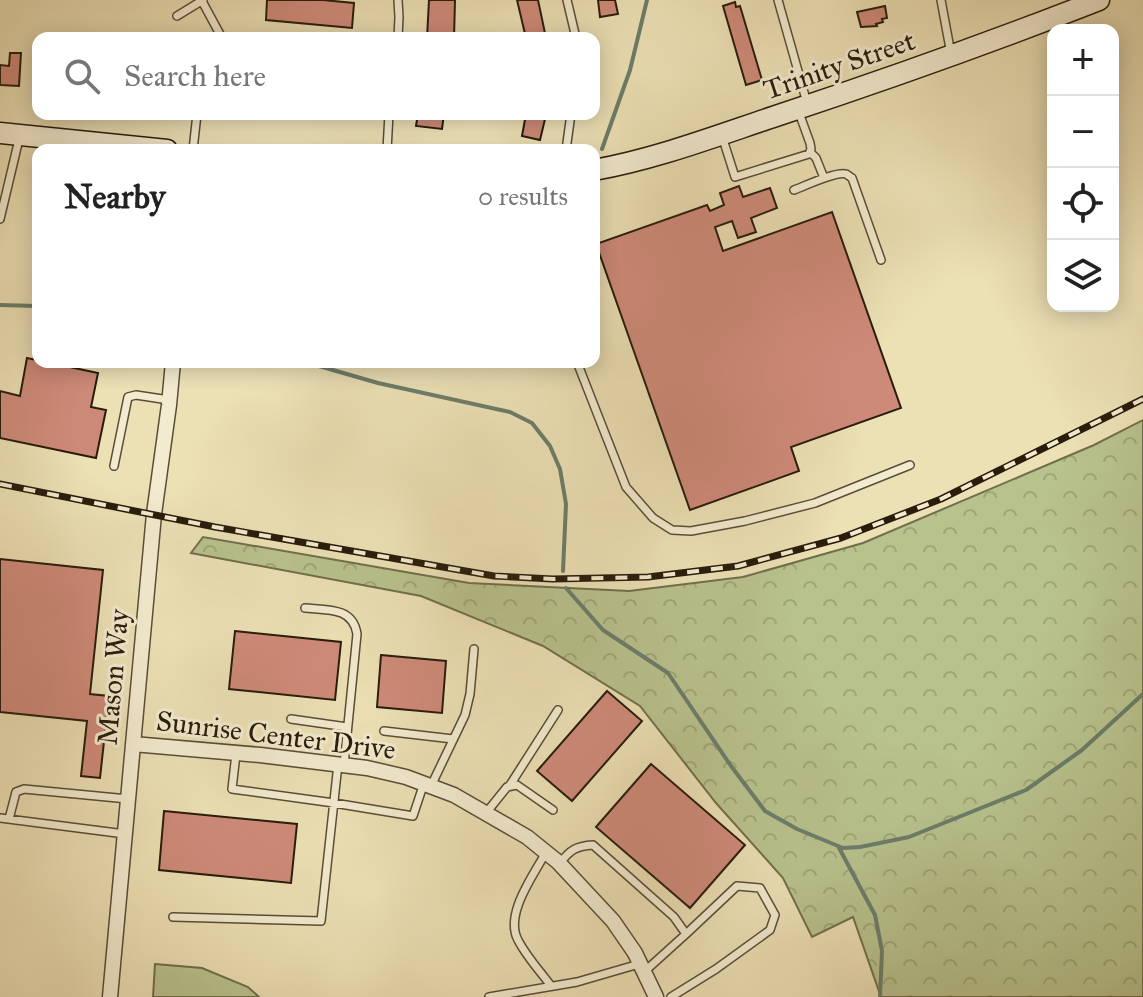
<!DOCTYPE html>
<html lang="en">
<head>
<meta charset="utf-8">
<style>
  :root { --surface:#fff; --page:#f6f6f6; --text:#222; --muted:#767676; --line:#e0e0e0 }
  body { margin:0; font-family:"IM FELL Great Primer",serif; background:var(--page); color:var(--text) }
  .controls { position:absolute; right:24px; top:24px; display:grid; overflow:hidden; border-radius:16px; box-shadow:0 4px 20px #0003 }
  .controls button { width:72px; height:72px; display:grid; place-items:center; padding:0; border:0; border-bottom:2px solid var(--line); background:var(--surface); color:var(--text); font:40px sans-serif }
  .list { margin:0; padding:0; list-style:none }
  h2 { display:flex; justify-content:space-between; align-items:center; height:104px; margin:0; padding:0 32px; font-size:34px }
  h2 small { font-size:26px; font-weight:400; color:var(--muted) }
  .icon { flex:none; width:44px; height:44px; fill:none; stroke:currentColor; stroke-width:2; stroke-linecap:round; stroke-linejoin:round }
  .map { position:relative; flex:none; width:1143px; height:997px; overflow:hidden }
  .search { position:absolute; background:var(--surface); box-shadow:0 4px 20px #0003; left:32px; top:32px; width:568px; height:88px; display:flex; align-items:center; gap:20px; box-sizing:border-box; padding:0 28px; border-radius:16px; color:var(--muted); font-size:30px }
  .panel { position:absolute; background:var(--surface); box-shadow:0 4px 20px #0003; left:32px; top:144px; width:568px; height:224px; border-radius:16px }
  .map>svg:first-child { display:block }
  .forest { fill:url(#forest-crowns); stroke:#706f4c; stroke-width:2 }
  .pitch { fill:#b8c28d; stroke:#706f4c; stroke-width:2 }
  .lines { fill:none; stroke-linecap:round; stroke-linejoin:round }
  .stream { stroke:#6c7d6a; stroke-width:4 }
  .building { fill:#ce8a79; stroke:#281c0b; stroke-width:2 }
  .lane-casing { stroke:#594d36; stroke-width:10 }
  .street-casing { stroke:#594d36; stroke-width:17 }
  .secondary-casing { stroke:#281c0b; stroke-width:23 }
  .lane { stroke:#f3ebcf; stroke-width:7 }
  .street { stroke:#f3ebcf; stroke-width:14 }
  .secondary { stroke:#f3ebcf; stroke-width:20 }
  .rail-casing { stroke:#281c0b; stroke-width:7 }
  .rail { stroke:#f3ebcf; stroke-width:4; stroke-dasharray:12; stroke-linecap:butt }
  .labels { text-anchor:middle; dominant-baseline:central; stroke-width:6; stroke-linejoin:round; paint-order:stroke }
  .street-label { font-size:28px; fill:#281c0b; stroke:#f3ebcf }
</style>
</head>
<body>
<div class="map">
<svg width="1143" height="997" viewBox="0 0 1143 997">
  <defs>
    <pattern id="forest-crowns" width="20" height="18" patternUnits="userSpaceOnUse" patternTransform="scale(2)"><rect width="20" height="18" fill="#b8c28d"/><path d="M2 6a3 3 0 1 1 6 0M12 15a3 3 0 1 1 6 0" fill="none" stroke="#9ea678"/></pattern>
  </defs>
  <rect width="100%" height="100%" fill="#ece0b5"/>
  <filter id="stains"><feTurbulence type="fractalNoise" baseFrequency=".0025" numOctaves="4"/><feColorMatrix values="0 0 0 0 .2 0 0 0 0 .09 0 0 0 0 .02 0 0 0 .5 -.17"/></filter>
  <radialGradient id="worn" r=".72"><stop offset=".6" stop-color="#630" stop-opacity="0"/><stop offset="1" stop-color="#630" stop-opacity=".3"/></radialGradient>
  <path class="forest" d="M 1143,420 L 1143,997 L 881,997 L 853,917 L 812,937 L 783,878 L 716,803 L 640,706 L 543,646 L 421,596 L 191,553 L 203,537 L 469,583 L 629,591 L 743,577 L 863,543 L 1094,445 Z"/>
  <path class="pitch" d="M 155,964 L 202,968 L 248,987 L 259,997 L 153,997 Z"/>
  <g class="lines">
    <path class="stream" d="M 602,149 L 630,70 L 647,0
      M 0,305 L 38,306
      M 305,362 L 378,383 L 510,412 L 532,423 L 550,446 L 560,469 L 566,504 L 563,571
      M 566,588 L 603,630 L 668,673 L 731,766 L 765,811 L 797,829 L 843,848 L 860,847 L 909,837 L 1026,790 L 1082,750 L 1143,694
      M 838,846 L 875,915 L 882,951 L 880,997"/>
  </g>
  <path class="building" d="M 267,0 L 323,0 L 354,3 L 352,28 L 266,20 Z
    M 429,0 L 455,0 L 454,38 L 427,38 Z
    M 517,0 L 538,0 L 546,38 L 526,38 Z
    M 598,0 L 615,0 L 618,14 L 600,17 Z
    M 735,2 L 736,7 L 740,6 L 762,80 L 746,85 L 723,6 Z
    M 885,6 L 887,18 L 882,19 L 883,22 L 876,24 L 877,26 L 861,27 L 857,12 Z
    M 10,53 L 21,53 L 19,86 L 0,85 L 0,65 L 9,66 Z
    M 418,114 L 444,114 L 442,129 L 416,126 Z
    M 526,114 L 543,114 L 542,119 L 545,119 L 540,140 L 522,136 Z
    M 739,186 L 743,197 L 770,188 L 777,208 L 751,218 L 756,232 L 738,238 L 732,221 L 715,227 L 723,251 L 832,212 L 901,408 L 791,447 L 799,471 L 690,510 L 596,244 L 707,205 L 710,211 L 724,205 L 720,193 Z
    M 27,358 L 98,373 L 91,407 L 106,410 L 96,458 L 0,438 L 0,391 L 20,396 Z
    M 0,559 L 103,570 L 90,694 L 109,696 L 100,778 L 81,776 L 87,721 L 0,712 Z
    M 235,631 L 341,642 L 335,700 L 229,689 Z
    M 381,655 L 446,661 L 442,713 L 377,707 Z
    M 607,691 L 642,721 L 572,801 L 537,771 Z
    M 651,764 L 745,845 L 690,908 L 596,827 Z
    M 164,811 L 297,824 L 291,883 L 159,870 Z"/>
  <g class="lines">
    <g class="lane-casing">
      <path id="lane" d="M 398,0 L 399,17 L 398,38
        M 567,0 L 576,38
        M 778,0 L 807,103
        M 941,0 L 951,54
        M 202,1 L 222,38
        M 177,16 L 203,0
        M 722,136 L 735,177 L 809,154 L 811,149 L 810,143 L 798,110
        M 193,150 L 197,114
        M 387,150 L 389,114
        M 566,150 L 571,114
        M 810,152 L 816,158 L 824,178
        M 794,190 C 805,186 836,171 846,174 C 848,175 850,177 852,178 L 881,260
        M 0,219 L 20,135
        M 577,362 L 626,487 L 653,518 L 672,530 L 691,531 L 745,521 L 815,503 L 910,465
        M 114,466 L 128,397 L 136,395 L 169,400
        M 305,608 C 327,610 353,607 357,634 L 344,765
        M 291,719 L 347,727
        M 384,731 L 453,739
        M 236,754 L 232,789 L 334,803 L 413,816 L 424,783
        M 510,785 L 558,710
        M 431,786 L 465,715 L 470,694 L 474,649
        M 486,813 L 507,787 L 517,785 L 553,810
        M 0,818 L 125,834
        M 9,819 L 16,792 L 24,789 L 128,799
        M 546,852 C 534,875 504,914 518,940 C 526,956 540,971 551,986
        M 560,863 C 570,850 576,846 593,845 L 674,917 L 686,934 L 644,972
        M 173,917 L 321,921 L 338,764
        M 489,997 L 577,982 L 639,964
        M 671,997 L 716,969 L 770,930 L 775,915 L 760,888 L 737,886 L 686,934"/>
    </g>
    <g class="street-casing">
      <path id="street" d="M 133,744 L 260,755 L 367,768 L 406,777 L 454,795 L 527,837 L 558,862 L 613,921 L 635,953 L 656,997
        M 110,997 L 154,514 L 169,405 L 173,362"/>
    </g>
    <g class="secondary-casing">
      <path id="secondary" d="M 0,133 L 167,150
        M 594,170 C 656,159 716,136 776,116 C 885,80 992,42 1099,0"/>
    </g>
    <use href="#lane" class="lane"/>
    <use href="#street" class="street"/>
    <use href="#secondary" class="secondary"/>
    <g class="rail-casing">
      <path id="rail" d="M 0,484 L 215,527 L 494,576 L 553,579 L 648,577 L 738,566 L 841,538 L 941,499 L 1143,399"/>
    </g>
    <use href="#rail" class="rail"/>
  </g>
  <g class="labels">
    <g class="street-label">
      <text transform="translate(839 65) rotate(-19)">Trinity Street</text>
      <text transform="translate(113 677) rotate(-85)">Mason Way</text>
      <text transform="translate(276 735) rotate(7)">Sunrise Center Drive</text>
    </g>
  </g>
  <rect width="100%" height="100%" filter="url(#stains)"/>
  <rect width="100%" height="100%" fill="url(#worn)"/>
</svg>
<div class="controls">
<button>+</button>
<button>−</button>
<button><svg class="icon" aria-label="locate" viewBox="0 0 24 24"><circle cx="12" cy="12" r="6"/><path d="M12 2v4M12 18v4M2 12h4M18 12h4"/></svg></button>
<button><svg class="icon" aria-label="layers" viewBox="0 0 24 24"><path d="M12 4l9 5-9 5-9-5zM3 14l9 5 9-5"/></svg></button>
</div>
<div class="search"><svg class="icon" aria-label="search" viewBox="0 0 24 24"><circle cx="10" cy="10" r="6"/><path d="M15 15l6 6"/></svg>Search here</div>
<section class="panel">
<h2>Nearby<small>0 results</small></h2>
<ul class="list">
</ul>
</section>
</div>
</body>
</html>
